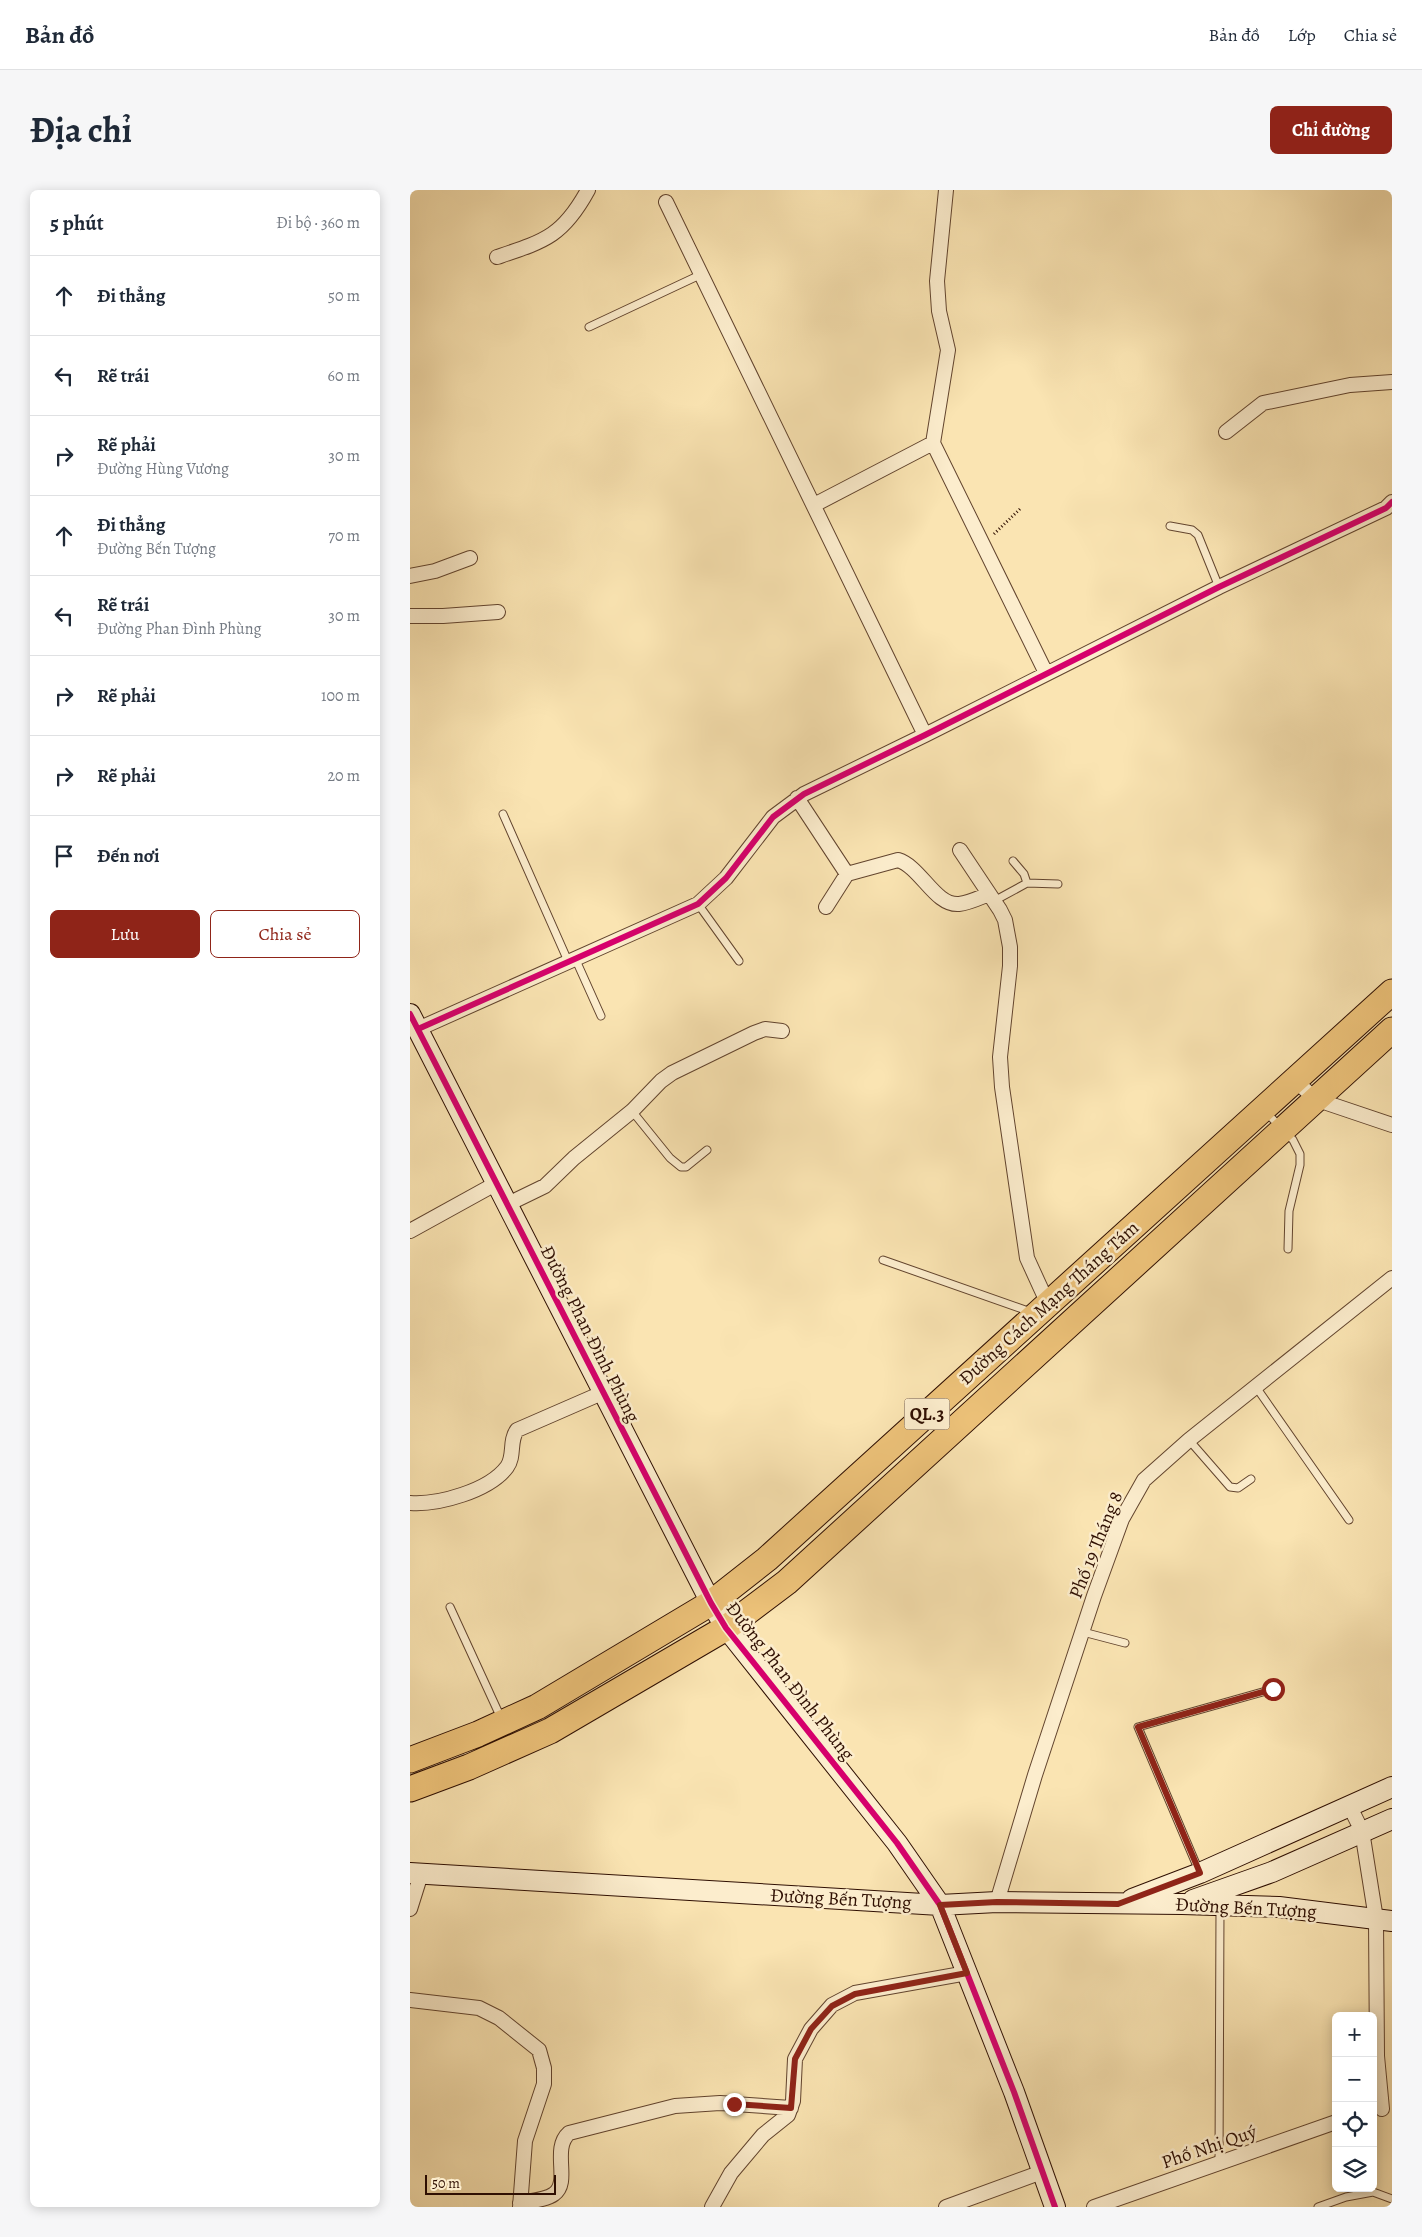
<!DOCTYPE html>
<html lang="vi">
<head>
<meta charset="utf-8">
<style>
  :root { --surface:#fff; --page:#f6f6f7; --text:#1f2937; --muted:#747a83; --line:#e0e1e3; --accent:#8f2418 }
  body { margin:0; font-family:Alegreya,serif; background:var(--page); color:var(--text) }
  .controls { position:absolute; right:15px; bottom:15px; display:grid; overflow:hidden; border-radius:8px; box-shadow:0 2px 12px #0003 }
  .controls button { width:45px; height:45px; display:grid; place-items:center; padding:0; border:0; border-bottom:1px solid var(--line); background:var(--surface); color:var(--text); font:25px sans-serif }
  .scale { position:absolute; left:15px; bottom:12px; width:131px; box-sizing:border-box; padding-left:5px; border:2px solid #2f0f02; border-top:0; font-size:14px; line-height:18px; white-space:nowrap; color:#2f0f02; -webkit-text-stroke:4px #fcedcd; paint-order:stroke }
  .stop { position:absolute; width:15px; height:15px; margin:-11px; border:4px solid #8f2418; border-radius:50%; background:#fff }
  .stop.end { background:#8f2418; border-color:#fff; box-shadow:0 1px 5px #0008 }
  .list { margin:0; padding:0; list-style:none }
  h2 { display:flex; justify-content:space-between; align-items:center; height:65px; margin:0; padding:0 20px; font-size:21px }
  h2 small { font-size:16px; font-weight:400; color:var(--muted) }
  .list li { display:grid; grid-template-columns:32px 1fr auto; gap:15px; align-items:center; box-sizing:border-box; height:80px; padding:0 20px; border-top:1px solid var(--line) }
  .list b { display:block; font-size:19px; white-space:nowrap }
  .list p { margin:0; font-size:16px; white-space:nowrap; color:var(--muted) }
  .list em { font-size:16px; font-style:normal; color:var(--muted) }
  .actions { display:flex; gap:10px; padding:15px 20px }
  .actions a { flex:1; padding:11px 0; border:1px solid var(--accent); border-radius:8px; text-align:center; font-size:18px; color:var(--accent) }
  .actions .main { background:var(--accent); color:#fff }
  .icon { flex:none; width:28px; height:28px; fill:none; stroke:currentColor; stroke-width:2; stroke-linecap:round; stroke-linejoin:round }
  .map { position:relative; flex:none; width:982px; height:2017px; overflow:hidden; border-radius:8px }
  header { display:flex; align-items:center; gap:30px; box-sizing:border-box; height:70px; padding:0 25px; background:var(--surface); border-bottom:1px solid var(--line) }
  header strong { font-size:24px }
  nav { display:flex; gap:28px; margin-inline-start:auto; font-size:18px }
  .intro { display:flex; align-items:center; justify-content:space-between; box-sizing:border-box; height:120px; padding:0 30px }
  h1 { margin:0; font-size:35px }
  .button { padding:12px 22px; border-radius:8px; background:var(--accent); color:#fff; font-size:18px; font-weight:700 }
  main { display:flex; gap:30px; padding:0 30px }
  aside { flex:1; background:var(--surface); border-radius:8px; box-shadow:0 2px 12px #0003 }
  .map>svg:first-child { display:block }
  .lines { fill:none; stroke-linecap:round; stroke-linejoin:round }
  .lane-casing { stroke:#62442e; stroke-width:9 }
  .street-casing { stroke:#62442e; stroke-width:16 }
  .secondary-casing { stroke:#2f0f02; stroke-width:22 }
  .highway-casing { stroke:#2f0f02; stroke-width:27 }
  .path { stroke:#2f0f02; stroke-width:3; stroke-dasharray:1 2.5; stroke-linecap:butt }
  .lane { stroke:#fcedcd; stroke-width:7 }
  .street { stroke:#fcedcd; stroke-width:14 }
  .secondary { stroke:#fcedcd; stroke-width:20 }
  .highway { stroke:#edc279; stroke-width:25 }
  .cycleway-casing { stroke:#fcedcd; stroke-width:9 }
  .cycleway { stroke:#d6006c; stroke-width:6 }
  .route { stroke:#8f2418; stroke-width:6 }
  .labels { text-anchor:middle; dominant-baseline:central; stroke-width:5; stroke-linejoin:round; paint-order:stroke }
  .shield { fill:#fcedcd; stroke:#6c523f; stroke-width:1 }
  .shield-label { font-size:18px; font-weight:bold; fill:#2f0f02 }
  .street-label { font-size:19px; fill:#2f0f02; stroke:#fcedcd }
</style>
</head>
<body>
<header>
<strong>Bản đồ</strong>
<nav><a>Bản đồ</a><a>Lớp</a><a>Chia sẻ</a></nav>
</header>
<div class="intro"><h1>Địa chỉ</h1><a class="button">Chỉ đường</a></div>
<main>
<aside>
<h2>5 phút<small>Đi bộ · 360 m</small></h2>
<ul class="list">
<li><svg class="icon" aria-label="ahead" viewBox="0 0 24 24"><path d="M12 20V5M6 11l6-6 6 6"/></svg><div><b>Đi thẳng</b></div><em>50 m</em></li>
<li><svg class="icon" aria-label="left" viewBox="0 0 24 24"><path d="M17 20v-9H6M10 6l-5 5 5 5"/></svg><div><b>Rẽ trái</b></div><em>60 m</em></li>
<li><svg class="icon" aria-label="right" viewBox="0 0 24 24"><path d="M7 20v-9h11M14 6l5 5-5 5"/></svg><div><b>Rẽ phải</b><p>Đường Hùng Vương</p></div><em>30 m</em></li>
<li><svg class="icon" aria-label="ahead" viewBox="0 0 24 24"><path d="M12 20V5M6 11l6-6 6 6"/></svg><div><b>Đi thẳng</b><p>Đường Bến Tượng</p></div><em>70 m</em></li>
<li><svg class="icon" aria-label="left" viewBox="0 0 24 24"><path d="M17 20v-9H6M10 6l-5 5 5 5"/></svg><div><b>Rẽ trái</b><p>Đường Phan Đình Phùng</p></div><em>30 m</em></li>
<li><svg class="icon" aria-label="right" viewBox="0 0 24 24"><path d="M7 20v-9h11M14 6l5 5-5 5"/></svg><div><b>Rẽ phải</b></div><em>100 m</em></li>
<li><svg class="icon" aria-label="right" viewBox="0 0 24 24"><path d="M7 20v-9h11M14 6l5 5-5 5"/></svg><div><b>Rẽ phải</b></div><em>20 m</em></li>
<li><svg class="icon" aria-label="arrive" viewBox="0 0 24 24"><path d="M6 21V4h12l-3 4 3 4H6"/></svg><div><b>Đến nơi</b></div></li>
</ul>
<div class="actions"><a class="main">Lưu</a><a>Chia sẻ</a></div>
</aside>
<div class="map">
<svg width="982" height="2017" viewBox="0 0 982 2017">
  <rect width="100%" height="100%" fill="#fae4b2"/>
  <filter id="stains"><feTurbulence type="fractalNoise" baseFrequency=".004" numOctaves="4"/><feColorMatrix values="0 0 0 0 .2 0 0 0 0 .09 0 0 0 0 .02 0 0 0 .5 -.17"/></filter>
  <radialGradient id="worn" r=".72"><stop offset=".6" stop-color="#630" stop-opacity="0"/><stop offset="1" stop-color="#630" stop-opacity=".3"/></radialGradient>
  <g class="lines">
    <g class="lane-casing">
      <path id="lane" d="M 179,137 L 292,84
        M 760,336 L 782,340 L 788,345 L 809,397
        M 93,624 L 158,771
        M 603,671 L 614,684 L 617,693
        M 584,711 L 617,693 L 648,694
        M 288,714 L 329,771
        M 165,768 L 191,826
        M 222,921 L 260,968 L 271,977 L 276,977 L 297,960
        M 855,921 L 883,950 L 890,964 L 890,975 L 879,1021 L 878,1059
        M 473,1070 L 621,1122
        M 846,1197 L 939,1330
        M 779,1250 L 820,1297 L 828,1298 L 841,1289
        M 40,1417 L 91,1528
        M 673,1442 L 715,1453
        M 789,1681 L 728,1537 L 863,1499
        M 809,1973 L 810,1718
        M 908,2017 L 936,2007 L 963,2002 L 982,2009"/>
    </g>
    <g class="street-casing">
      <path id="street" d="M 536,0 L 527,91 L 529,121 L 538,160 L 523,253 L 636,483
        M 256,12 L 515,545
        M 87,67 C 135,51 153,46 178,0
        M 816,242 L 853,213 L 940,195 L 982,192
        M 404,315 L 523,253
        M 0,386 L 25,381 L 60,368
        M 0,426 L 33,426 L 88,422
        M 387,608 L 437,684 L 488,670 C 511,677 525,716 549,714 C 559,713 569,708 579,704
        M 550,660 L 590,720 L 595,730 L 600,757 L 600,776 L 590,867 L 592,897 L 617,1068 L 638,1114
        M 416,717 L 437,684
        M 8,839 L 288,714 L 316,688 L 363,627 L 394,604 L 515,545 L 809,397 L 976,318 L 982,312
        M 885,890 L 905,909 L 982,935
        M 98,1014 L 135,996 L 164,968 L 222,921 L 251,891 L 262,883 L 344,843 L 355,839 L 372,841
        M 0,1041 L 87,993
        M 0,1313 C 28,1315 79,1301 97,1277 C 105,1266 99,1251 107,1240 L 192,1203
        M 939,1615 L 952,1641 L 966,1729 L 967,1866 L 972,1919
        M 587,1712 L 625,1585 L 684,1406 L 712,1329 L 734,1290 L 779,1250 L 982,1088
        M 0,1719 L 11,1684
        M 0,1810 L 69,1818 L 89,1828 L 129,1860 L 134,1878 L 134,1894 L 115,1951 L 110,2017
        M 110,2013 C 120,2011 136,2010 144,2004 C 161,1992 141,1959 159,1943 L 265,1916 L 310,1913 L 381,1918
        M 302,2017 L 321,1983 L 353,1945 L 378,1925 L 383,1911 L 385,1869 L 401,1839 L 422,1815 L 445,1803 L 557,1783
        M 536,2017 L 632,1982
        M 684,2017 L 926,1932"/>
    </g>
    <g class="secondary-casing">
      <path id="secondary" d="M 0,824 L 301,1413 L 316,1438 L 487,1653 L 530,1715 L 604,1902 L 645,2017
        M 0,1683 L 530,1715 L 587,1712 L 772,1714 L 869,1717 L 982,1731
        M 722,1709 L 790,1683 L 982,1597
        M 783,1710 L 862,1682 L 982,1629"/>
    </g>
    <g class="highway-casing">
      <path id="highway" d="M 0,1570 L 68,1544 L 127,1517 L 301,1413 L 357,1369 L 982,802
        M 0,1599 L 59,1577 L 140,1541 L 316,1438 L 377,1392 L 982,840"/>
    </g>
    <path class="path" d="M 584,344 L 611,318"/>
    <use href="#lane" class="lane"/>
    <use href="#street" class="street"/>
    <use href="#secondary" class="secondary"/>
    <use href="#highway" class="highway"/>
    <g class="cycleway-casing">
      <path id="cycleway" d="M 0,824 L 301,1413 L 316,1438 L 487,1653 L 530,1715 L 604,1902 L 645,2017
        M 8,839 L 288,714 L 316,688 L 363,627 L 394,604 L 515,545 L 809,397 L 976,318 L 982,312"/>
    </g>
    <use href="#cycleway" class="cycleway"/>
  </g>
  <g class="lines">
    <path class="route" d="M 324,1914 L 381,1918 L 385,1869 L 401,1839 L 422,1816 L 445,1804 L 557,1783 L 530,1715 L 587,1712 L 708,1714 L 790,1683 L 728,1537 L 863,1499"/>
  </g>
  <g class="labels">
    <rect class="shield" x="494.5" y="1208.5" width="45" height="31" rx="4"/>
    <g class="shield-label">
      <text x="517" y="1224">QL.3</text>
    </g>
    <g class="street-label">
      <text transform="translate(639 1113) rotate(-42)">Đường Cách Mạng Tháng Tám</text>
      <text transform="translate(180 1144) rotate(63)">Đường Phan Đình Phùng</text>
      <text transform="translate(686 1355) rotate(-68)">Phố 19 Tháng 8</text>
      <text transform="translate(380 1491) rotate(52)">Đường Phan Đình Phùng</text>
      <text transform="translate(431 1709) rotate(3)">Đường Bến Tượng</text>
      <text transform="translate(836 1718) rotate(3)">Đường Bến Tượng</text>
      <text transform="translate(799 1957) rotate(-19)">Phố Nhị Quý</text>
    </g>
  </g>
  <rect width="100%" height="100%" filter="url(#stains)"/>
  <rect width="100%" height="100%" fill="url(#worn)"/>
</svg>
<div class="controls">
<button>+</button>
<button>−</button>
<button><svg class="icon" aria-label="locate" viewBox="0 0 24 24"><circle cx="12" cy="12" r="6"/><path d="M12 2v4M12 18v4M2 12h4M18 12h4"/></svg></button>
<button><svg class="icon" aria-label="layers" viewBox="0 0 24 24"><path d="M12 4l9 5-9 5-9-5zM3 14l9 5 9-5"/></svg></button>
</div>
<div class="scale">50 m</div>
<div class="stop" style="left:863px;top:1499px"></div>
<div class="stop end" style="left:324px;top:1914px"></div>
</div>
</main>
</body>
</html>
